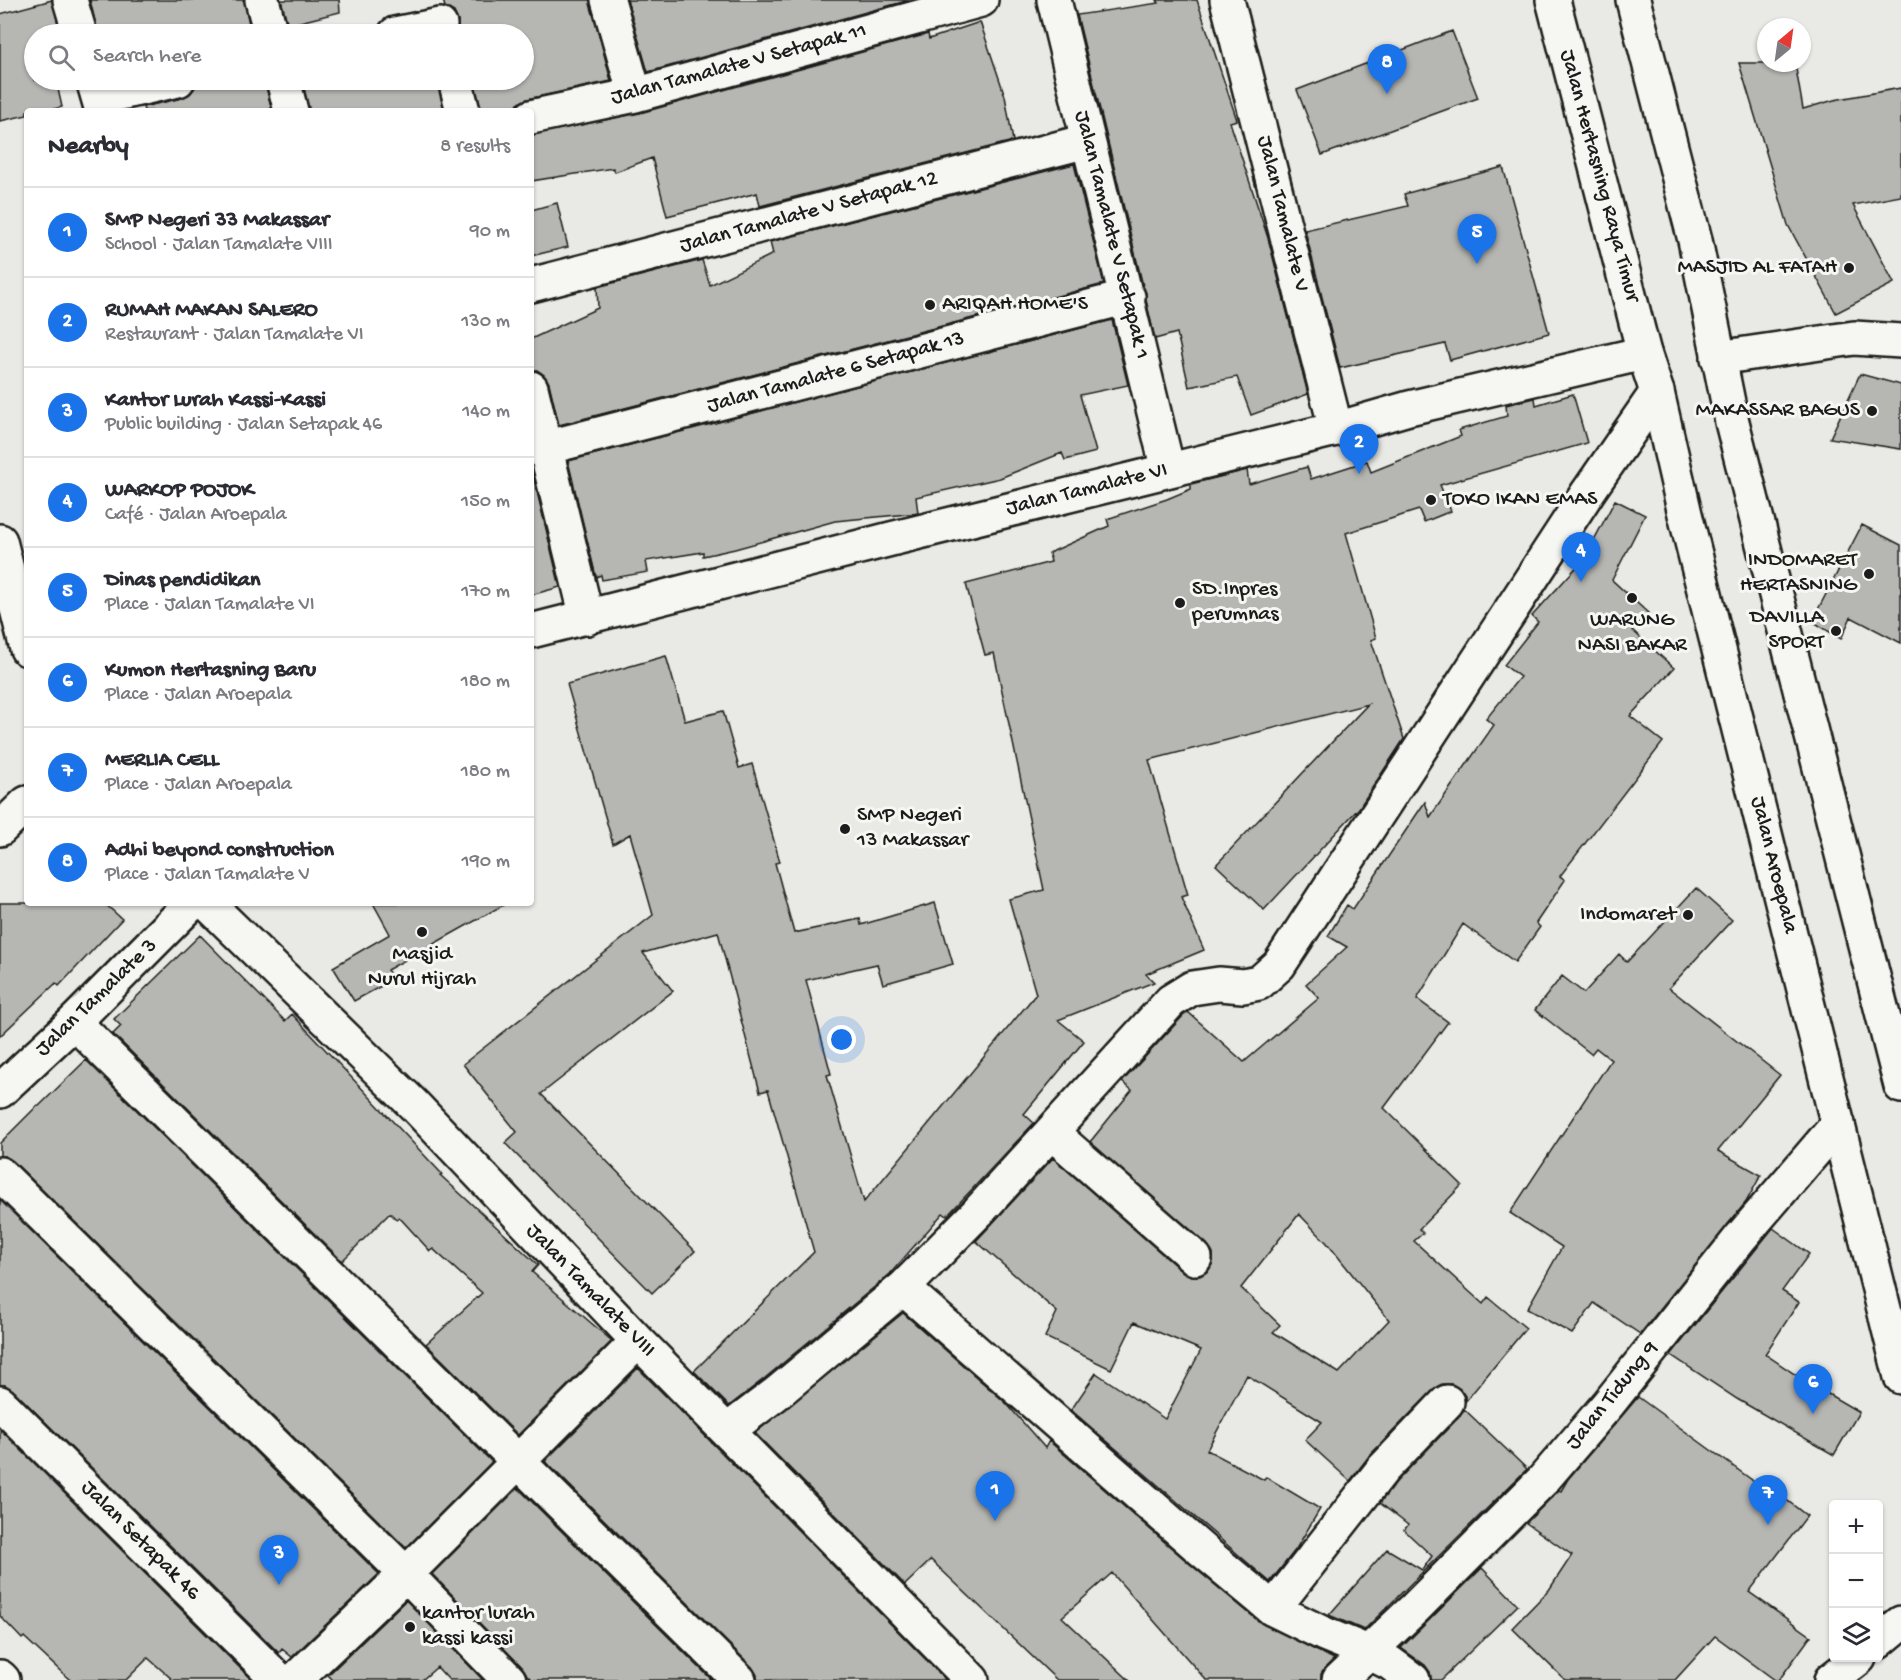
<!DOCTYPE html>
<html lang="en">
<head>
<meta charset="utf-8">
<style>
  :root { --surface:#fff; --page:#f2f2f3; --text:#2b2b33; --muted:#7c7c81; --line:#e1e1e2; --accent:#1a73e8 }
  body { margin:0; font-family:"Gochi Hand",sans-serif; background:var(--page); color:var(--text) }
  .controls { position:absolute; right:18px; bottom:18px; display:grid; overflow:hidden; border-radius:6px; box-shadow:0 2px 4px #0004 }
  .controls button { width:54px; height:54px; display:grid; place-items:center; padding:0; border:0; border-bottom:2px solid var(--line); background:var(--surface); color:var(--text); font:30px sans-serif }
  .compass { position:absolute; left:1757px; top:18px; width:54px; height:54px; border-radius:50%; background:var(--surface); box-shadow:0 2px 4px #0004; rotate:29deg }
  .you { position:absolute; left:842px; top:1040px; width:21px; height:21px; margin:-15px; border:4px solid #fff; border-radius:50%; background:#1a73e8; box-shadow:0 0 0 9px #1a73e833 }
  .badge { display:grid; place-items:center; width:39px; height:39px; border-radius:50%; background:var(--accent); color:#fff; font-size:20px; font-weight:700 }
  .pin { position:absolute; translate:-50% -50px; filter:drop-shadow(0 2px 3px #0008) }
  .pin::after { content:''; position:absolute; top:32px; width:21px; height:18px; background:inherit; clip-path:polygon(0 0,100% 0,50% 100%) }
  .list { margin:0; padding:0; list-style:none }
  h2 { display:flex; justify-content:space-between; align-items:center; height:78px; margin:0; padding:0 24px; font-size:26px }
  h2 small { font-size:20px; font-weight:400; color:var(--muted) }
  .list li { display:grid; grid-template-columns:39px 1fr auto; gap:18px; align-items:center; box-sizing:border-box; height:90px; padding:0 24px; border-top:2px solid var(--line) }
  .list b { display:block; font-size:22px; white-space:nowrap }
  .list p { margin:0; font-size:20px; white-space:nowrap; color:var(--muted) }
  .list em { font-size:20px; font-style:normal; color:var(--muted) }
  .icon { flex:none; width:33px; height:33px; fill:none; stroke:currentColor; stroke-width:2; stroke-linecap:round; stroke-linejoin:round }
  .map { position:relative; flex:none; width:1901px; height:1680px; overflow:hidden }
  .search { position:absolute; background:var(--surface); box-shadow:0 2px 4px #0004; left:24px; top:24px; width:510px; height:66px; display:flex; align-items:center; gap:15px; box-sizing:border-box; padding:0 21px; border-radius:33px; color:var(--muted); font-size:22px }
  .panel { position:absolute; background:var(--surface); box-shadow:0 2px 4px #0004; left:24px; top:108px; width:510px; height:798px; border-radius:6px }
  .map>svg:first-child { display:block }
  .building { fill:#b6b6b3; stroke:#1c1c1c; stroke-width:1.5; fill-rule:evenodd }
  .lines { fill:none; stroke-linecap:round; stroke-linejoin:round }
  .street-casing { stroke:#1c1c1c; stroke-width:38 }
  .secondary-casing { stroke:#1c1c1c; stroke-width:38 }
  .primary-casing { stroke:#1c1c1c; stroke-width:38 }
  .street { stroke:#f6f6f2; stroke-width:33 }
  .secondary { stroke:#f6f6f2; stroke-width:33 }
  .primary { stroke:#f6f6f2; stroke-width:33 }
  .poi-dot { fill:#1c1c1c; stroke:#f6f6f2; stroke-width:2 }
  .labels { text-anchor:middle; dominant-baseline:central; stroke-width:6; stroke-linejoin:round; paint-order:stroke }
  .street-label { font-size:22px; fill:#1c1c1c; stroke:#f6f6f2 }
  .poi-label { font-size:22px; fill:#1c1c1c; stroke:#f6f6f2; text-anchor:end }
</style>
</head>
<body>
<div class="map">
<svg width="1901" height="1680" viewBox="0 0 1901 1680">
  <rect width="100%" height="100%" fill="#e9e9e5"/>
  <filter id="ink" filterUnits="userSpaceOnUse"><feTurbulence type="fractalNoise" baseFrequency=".0167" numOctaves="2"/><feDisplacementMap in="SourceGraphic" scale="12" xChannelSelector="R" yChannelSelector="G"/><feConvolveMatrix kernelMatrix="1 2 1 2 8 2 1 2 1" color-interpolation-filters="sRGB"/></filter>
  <g filter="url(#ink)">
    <path class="building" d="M 52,0 L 61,34 L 34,34 L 34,80 L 56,80 L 62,107 L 46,111 L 27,111 L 27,115 L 0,121 L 0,14 Z
      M 90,0 L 244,0 L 251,33 L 98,34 Z
      M 281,0 L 339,0 L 340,12 L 288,25 Z
      M 443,0 L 590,0 L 611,81 L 527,99 L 519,103 L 513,111 L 481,111 L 474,80 L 524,80 L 524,34 L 456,34 L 458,30 L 458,21 L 454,12 L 445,7 Z
      M 627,0 L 910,0 L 648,72 Z
      M 1157,0 L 1197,0 L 1237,120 L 1230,122 L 1268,238 L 1308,394 L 1251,415 L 1237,377 L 1189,387 L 1177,333 L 1155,339 L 1146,300 L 1146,293 L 1143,286 L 1077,15 L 1159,3 Z
      M 980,22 L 1005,96 L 1013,141 L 760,206 L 757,193 L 667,216 L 652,158 L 615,172 L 613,168 L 531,181 L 531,135 L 640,113 L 928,34 L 929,39 Z
      M 1452,31 L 1478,98 L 1322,155 L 1297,90 Z
      M 1739,63 L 1795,63 L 1803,109 L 1834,100 L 1901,88 L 1901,196 L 1853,205 L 1894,283 L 1836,313 L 1788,225 Z
      M 196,80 L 265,80 L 272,111 L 144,111 L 143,107 L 182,98 L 190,94 L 196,86 Z
      M 302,80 L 437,80 L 444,111 L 309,111 Z
      M 1074,164 L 1104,284 L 559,425 L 549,383 L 544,375 L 537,370 L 531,370 L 531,339 L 598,308 L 597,287 L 702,260 L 710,285 L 773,254 L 770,242 Z
      M 1503,167 L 1549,333 L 1450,360 L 1445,344 L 1340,368 L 1305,230 L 1408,206 L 1404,194 Z
      M 557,203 L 568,247 L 531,256 L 531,210 Z
      M 1112,320 L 1128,385 L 1080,395 L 1096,452 L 1065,460 L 1062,453 L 1000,478 L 916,497 L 918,513 L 835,521 L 735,549 L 703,556 L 703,552 L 646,561 L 648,572 L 602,580 L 601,575 L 596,577 L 568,461 Z
      M 1860,374 L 1901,385 L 1901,449 L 1830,438 Z
      M 1573,394 L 1587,443 L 1440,485 L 1451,511 L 1424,522 L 1419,510 L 1346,533 L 1376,638 L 1371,640 L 1404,739 L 1359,808 L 1264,910 L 1216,865 L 1368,704 L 1149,760 L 1188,895 L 1181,897 L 1204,950 L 1146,974 L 1154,982 L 1058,1020 L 1084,1041 L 1024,1114 L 1034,1123 L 947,1216 L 943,1213 L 890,1274 L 765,1378 L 729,1406 L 694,1371 L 814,1252 L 768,1090 L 760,1092 L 718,932 L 643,953 L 673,991 L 541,1094 L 695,1251 L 652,1293 L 505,1143 L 517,1132 L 463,1064 L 653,915 L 630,834 L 613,844 L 567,684 L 666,656 L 685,721 L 723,711 L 739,768 L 752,764 L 780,862 L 775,863 L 794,933 L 860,919 L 861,925 L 935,903 L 953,964 L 883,984 L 877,964 L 806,980 L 831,1074 L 827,1075 L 864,1202 L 1036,994 L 1009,899 L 1044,890 L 994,653 L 985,655 L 966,584 L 1051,562 L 1049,553 L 1109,526 L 1107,519 L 1167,499 L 1191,489 L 1191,484 L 1247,470 L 1249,484 L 1307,467 L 1311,479 L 1367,461 L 1371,472 L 1461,436 L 1459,430 L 1507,416 L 1506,405 L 1535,398 L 1536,405 Z
      M 531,467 L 560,587 L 531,595 Z
      M 1615,500 L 1645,515 L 1612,580 L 1648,613 L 1632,630 L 1674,668 L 1630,716 L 1663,742 L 1560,876 L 1565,880 L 1536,923 L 1540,927 L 1515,962 L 1463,924 L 1417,999 L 1448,1022 L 1384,1108 L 1462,1185 L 1419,1229 L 1423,1233 L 1414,1241 L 1483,1304 L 1488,1297 L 1526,1328 L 1465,1402 L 1465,1396 L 1460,1389 L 1452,1384 L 1442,1384 L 1434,1389 L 1369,1456 L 1350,1481 L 1305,1440 L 1322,1422 L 1247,1375 L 1207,1450 L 1264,1480 L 1266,1477 L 1320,1509 L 1296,1549 L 1270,1582 L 1071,1410 L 1096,1373 L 1165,1419 L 1201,1350 L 1134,1322 L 1111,1369 L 1045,1337 L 1057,1312 L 976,1241 L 1053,1158 L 1183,1272 L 1191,1276 L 1200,1276 L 1209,1270 L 1213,1262 L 1213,1253 L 1207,1244 L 1090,1142 L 1132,1090 L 1122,1082 L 1183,1016 L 1188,1012 L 1244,1062 L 1319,998 L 1306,984 L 1347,947 L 1328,936 L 1347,905 L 1353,909 L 1425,802 L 1430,817 L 1494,725 L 1486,719 L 1520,677 L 1504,665 L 1538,622 L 1532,616 L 1584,559 ZM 1299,1214 L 1327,1243 L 1389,1320 L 1339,1373 L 1273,1332 L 1280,1325 L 1241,1288 Z
      M 1862,525 L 1901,545 L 1901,643 L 1851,617 L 1841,639 L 1812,621 Z
      M 1696,888 L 1732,920 L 1669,988 L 1780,1075 L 1718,1151 L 1761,1175 L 1746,1202 L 1640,1334 L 1594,1303 L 1572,1334 L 1527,1309 L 1562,1247 L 1510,1213 L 1611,1060 L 1596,1048 L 1591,1054 L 1535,1010 L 1562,976 L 1584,993 L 1619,954 L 1627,962 Z
      M 0,903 L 104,903 L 122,919 L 59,986 L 56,983 L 0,1036 Z
      M 373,903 L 507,903 L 387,970 L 394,979 L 354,1001 L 333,967 L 390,934 Z
      M 200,935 L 285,1021 L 292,1014 L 442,1174 L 440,1175 L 538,1265 L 532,1272 L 612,1341 L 518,1435 L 426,1344 L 482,1293 L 433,1249 L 430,1251 L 399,1217 L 396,1219 L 390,1213 L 342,1261 L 113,1034 L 121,1026 L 114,1019 Z
      M 86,1060 L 492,1462 L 406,1548 L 13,1161 L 5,1156 L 0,1156 L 0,1143 L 38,1105 L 39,1106 Z
      M 0,1200 L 379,1574 L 292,1657 L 282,1649 L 279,1653 L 13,1390 L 5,1385 L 0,1385 Z
      M 1773,1228 L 1809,1254 L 1782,1291 L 1799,1302 L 1765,1354 L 1799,1377 L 1859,1412 L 1834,1455 L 1737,1399 L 1671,1355 Z
      M 903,1313 L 1006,1403 L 1045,1448 L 1049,1441 L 1190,1564 L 1261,1623 L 1334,1659 L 1326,1667 L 1321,1674 L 1321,1680 L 1206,1680 L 1112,1573 L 1062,1617 L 1129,1680 L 1057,1680 L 931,1560 L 905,1585 L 755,1433 Z
      M 638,1368 L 946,1680 L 757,1680 L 757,1675 L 752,1667 L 545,1461 Z
      M 1638,1397 L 1763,1488 L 1766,1484 L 1807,1516 L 1749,1592 L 1811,1636 L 1779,1680 L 1775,1680 L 1715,1636 L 1675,1680 L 1565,1680 L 1512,1628 L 1549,1590 L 1572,1555 L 1526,1523 L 1559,1490 L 1561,1491 L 1568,1479 Z
      M 1464,1409 L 1527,1469 L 1364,1630 L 1329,1615 L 1387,1549 L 1422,1570 L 1432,1556 L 1404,1530 L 1408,1525 L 1380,1503 L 1397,1481 L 1461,1415 Z
      M 0,1429 L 252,1680 L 173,1680 L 148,1658 L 126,1680 L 70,1680 L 24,1637 L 22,1639 L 0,1616 Z
      M 518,1488 L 712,1680 L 532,1680 L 527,1675 L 522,1667 L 432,1574 Z
      M 1482,1568 L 1518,1605 L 1441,1680 L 1431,1680 L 1430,1672 L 1425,1665 L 1401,1648 Z
      M 406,1600 L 483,1680 L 449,1680 L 437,1667 L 422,1680 L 333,1680 L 328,1675 Z"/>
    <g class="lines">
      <g class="street-casing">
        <path id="street" d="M 262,0 L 271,34
          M 608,0 L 635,95
          M 1054,0 L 1168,470
          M 1227,0 L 1336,429
          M 395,34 L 440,25
          M 283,80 L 291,111
          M 455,80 L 463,111
          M 99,98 L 178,80
          M 531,117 L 635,95 L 981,0
          M 531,285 L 1087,141
          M 1718,358 L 1854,338 L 1901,341
          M 531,388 L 587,618
          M 545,448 L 1128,297
          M 0,541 L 27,649
          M 0,829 L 27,803
          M 207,903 L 415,1106 L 638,1341 L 972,1680
          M 74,1022 L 739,1680
          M 1051,1132 L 1195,1258
          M 0,1174 L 406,1574 L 509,1680
          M 903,1288 L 1202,1550 L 1273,1609 L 1324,1634 L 1368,1652 L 1390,1663 L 1413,1680
          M 0,1403 L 279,1680
          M 727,1431 L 777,1393 L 903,1288 L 978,1212 L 1171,1001 L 1192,988 L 1219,984 L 1243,986 L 1259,983 L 1279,965 L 1588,492 L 1657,392
          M 1273,1609 L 1383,1469 L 1447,1402
          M 1878,1642 L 1901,1623
          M 295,1680 L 406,1574 L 638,1341
          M 1339,1680 L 1415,1608 L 1543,1480 L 1609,1403 L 1741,1237 L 1838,1124
          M 1831,1680 L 1859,1658"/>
      </g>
      <g class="secondary-casing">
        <path id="secondary" d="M 70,0 L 80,34
          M 93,80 L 102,111
          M 531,631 L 891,539 L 1336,429 L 1409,408 L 1644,353
          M 0,1091 L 74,1022 L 192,903
          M 0,1677 L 3,1680"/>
      </g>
      <g class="primary-casing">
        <path id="primary" d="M 1553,0 L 1644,353 L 1657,392 L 1685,514 L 1901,1377
          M 1633,0 L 1695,240 L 1732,422 L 1901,1086"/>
      </g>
      <use href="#street" class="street"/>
      <use href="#secondary" class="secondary"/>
      <use href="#primary" class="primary"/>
    </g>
  </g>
  <g class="poi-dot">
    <circle cx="1849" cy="268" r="6"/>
    <circle cx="930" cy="305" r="6"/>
    <circle cx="1872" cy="411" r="6"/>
    <circle cx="1431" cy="500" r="6"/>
    <circle cx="1869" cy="574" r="6"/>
    <circle cx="1632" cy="598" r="6"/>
    <circle cx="1180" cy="603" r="6"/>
    <circle cx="1836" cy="631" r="6"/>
    <circle cx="845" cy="829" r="6"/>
    <circle cx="1688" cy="915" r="6"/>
    <circle cx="422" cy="932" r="6"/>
    <circle cx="410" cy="1627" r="6"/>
  </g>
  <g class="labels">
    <g class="street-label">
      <text transform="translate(739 65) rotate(-15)">Jalan Tamalate V Setapak 11</text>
      <text transform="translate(1599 176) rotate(75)">Jalan Hertasning Raya Timur</text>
      <text transform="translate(809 213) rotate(-15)">Jalan Tamalate V Setapak 12</text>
      <text transform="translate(1282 214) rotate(76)">Jalan Tamalate V</text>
      <text transform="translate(1111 235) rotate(76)">Jalan Tamalate V Setapak 1</text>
      <text transform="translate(836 373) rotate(-15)">Jalan Tamalate 6 Setapak 13</text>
      <text transform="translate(1087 490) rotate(-14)">Jalan Tamalate VI</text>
      <text transform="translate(1773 865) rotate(76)">Jalan Aroepala</text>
      <text transform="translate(97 998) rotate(-44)">Jalan Tamalate 3</text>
      <text transform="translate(590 1291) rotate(46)">Jalan Tamalate VIII</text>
      <text transform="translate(1613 1396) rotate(-51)">Jalan Tidung 9</text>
      <text transform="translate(140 1541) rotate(45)">Jalan Setapak 46</text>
    </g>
    <g class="poi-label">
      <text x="1837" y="268">MASJID AL FATAH</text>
      <text x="942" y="305" text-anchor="start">ARIQAH HOME'S</text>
      <text x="1860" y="411">MAKASSAR BAGUS</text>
      <text x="1443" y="500" text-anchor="start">TOKO IKAN EMAS</text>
      <text x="1857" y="561">INDOMARET<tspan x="1857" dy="25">HERTASNING</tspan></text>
      <text x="1192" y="590" text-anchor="start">SD.Inpres<tspan x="1192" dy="25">perumnas</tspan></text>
      <text x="1824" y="618">DAVILLA<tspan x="1824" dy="25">SPORT</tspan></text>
      <text x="1632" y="621" text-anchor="middle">WARUNG<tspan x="1632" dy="25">NASI BAKAR</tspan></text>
      <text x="857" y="816" text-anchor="start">SMP Negeri<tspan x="857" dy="25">13 Makassar</tspan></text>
      <text x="1676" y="915">Indomaret</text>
      <text x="422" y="955" text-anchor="middle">Masjid<tspan x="422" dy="25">Nurul Hijrah</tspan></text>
      <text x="422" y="1614" text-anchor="start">kantor lurah<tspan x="422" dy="25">kassi kassi</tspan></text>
    </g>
  </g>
</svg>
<div class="controls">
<button>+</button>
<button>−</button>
<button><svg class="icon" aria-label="layers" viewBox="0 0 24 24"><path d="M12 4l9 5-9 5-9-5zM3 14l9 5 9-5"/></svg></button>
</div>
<svg class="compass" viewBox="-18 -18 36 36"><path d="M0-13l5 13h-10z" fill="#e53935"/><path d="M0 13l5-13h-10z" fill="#7c7c81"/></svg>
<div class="you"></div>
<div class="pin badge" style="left:995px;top:1521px">1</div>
<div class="pin badge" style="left:1359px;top:474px">2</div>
<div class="pin badge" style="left:279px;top:1585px">3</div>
<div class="pin badge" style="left:1581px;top:582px">4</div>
<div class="pin badge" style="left:1477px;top:264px">5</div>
<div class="pin badge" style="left:1813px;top:1414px">6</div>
<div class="pin badge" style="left:1768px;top:1525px">7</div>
<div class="pin badge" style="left:1387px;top:94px">8</div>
<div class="search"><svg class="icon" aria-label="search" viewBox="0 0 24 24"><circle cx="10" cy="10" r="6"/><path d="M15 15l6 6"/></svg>Search here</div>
<section class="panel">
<h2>Nearby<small>8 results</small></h2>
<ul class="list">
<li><span class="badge">1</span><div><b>SMP Negeri 33 Makassar</b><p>School · Jalan Tamalate VIII</p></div><em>90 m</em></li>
<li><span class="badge">2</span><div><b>RUMAH MAKAN SALERO</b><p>Restaurant · Jalan Tamalate VI</p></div><em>130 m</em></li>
<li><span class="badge">3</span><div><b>Kantor Lurah Kassi-Kassi</b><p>Public building · Jalan Setapak 46</p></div><em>140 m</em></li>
<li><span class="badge">4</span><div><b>WARKOP POJOK</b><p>Café · Jalan Aroepala</p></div><em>150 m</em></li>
<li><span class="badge">5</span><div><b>Dinas pendidikan</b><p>Place · Jalan Tamalate VI</p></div><em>170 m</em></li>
<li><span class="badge">6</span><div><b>Kumon Hertasning Baru</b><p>Place · Jalan Aroepala</p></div><em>180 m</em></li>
<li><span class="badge">7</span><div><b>MERLIA CELL</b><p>Place · Jalan Aroepala</p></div><em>180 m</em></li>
<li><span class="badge">8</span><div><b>Adhi beyond construction</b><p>Place · Jalan Tamalate V</p></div><em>190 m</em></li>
</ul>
</section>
</div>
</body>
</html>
